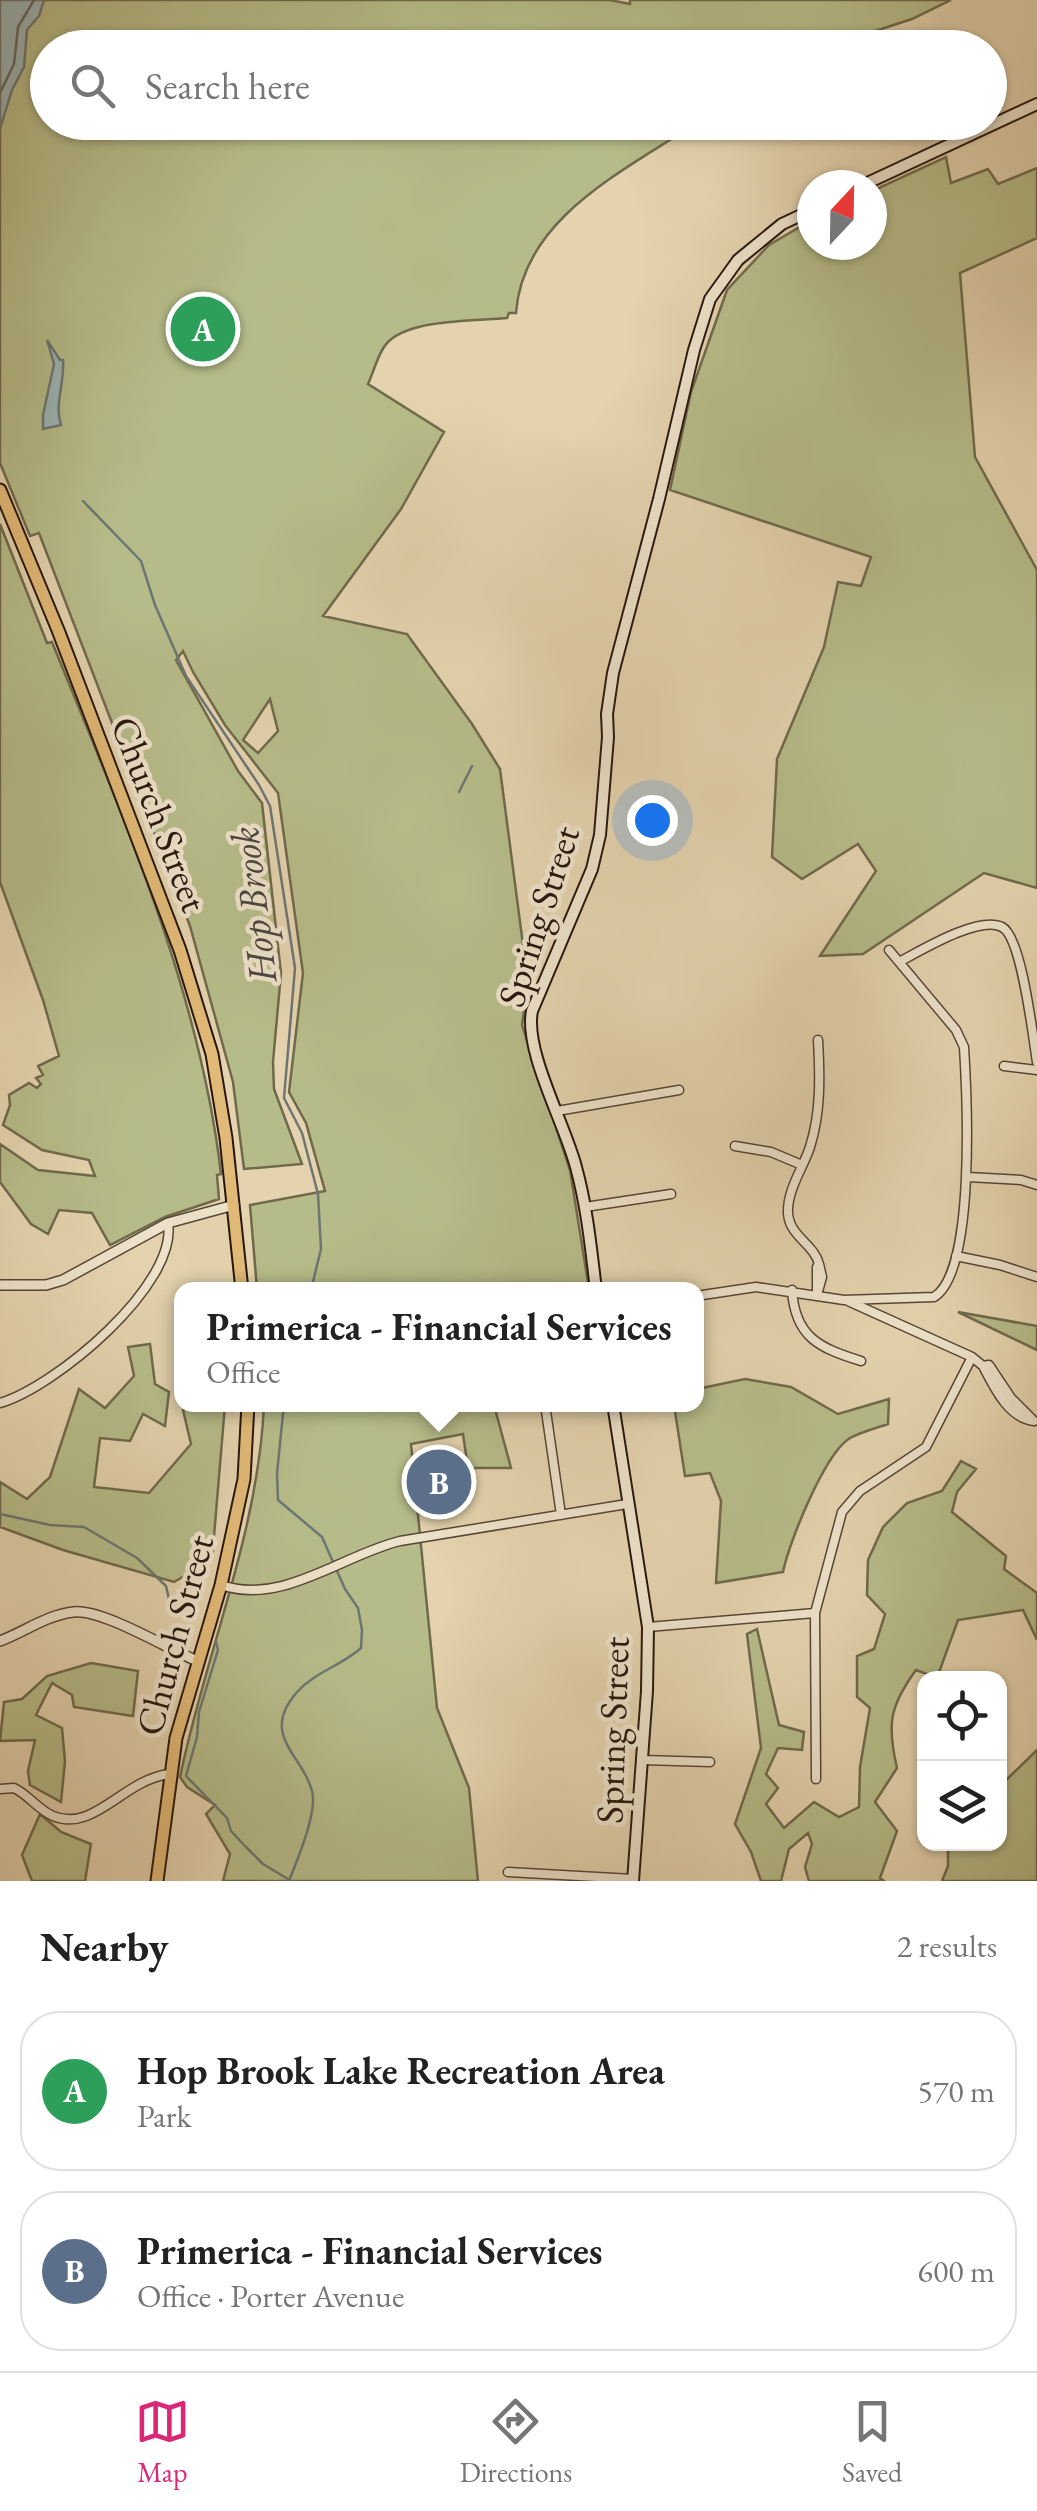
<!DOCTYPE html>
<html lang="en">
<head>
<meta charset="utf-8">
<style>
  :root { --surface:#fff; --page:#f2f2f2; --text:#222; --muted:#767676; --line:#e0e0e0; --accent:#db2777 }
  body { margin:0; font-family:"EB Garamond",serif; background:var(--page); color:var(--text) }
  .controls { position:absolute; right:30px; bottom:30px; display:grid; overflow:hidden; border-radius:20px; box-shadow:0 2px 8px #0004 }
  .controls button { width:90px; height:90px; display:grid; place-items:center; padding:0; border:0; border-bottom:2px solid var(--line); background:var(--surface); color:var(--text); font:50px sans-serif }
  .compass { position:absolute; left:797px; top:170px; width:90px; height:90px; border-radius:50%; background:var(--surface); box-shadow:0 2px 8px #0004; rotate:22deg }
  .you { position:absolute; left:652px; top:820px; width:35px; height:35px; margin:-25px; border:8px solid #fff; border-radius:50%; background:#1a73e8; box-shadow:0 0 0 15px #1a73e833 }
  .badge { display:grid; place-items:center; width:65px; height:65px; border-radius:50%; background:var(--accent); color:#fff; font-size:32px; font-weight:700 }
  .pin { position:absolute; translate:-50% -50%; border:5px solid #fff; box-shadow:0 2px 10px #0006 }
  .popup { position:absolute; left:174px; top:1282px; width:530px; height:130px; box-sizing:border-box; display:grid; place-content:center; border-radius:20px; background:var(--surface); filter:drop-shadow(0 2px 8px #0005); font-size:32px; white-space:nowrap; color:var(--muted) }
  .popup b { font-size:38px; color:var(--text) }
  .popup::after { content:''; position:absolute; left:50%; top:100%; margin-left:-20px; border:20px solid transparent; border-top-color:var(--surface) }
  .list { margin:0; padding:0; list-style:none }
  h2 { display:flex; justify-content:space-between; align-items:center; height:130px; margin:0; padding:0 40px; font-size:42px }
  h2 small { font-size:32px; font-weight:400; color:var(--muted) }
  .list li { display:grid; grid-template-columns:65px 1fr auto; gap:30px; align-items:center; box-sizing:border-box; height:160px; margin:0 20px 20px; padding:0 20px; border:2px solid var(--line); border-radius:40px }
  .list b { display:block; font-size:38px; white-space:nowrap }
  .list p { margin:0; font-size:32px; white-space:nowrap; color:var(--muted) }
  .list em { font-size:32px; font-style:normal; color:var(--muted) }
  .icon { flex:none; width:55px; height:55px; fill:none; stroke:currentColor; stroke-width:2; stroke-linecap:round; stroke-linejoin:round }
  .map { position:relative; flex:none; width:1037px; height:1881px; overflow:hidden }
  .search { position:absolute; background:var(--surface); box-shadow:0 2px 8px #0004; left:30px; right:30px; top:30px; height:110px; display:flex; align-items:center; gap:25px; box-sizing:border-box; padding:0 35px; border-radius:55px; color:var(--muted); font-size:38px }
  .sheet { height:490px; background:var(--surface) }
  nav { display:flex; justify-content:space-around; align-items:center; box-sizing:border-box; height:140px; border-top:2px solid var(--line); background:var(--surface); font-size:28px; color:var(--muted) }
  nav a { display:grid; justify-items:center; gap:5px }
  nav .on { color:var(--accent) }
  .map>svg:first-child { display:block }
  .green { fill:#b6bc89; stroke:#6f6a4c; stroke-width:2.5; fill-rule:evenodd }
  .water { fill:#9bb5b6; stroke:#6d7673; stroke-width:2.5 }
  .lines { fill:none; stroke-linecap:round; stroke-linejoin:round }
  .shore { stroke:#626662; stroke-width:2.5 }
  .stream { stroke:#6d7673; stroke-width:2.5 }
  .minor-casing { stroke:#574637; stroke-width:11 }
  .tertiary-casing { stroke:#574637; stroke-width:12 }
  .secondary-casing { stroke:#28170f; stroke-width:14 }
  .primary-casing { stroke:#28170f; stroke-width:15 }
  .minor { stroke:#ede2ca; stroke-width:8 }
  .tertiary { stroke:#ede2ca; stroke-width:9 }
  .secondary { stroke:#ede2ca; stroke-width:10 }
  .primary { stroke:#e2ba77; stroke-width:11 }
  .labels { text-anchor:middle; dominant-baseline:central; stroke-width:9; stroke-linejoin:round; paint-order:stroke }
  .street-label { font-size:38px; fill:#28170f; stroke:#ede2ca }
  .water-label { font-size:40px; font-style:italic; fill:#4a4641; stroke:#ede2ca }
</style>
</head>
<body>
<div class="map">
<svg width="1037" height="1881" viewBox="0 0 1037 1881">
  <rect width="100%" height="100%" fill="#e4d3ae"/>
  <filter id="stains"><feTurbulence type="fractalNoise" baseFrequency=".002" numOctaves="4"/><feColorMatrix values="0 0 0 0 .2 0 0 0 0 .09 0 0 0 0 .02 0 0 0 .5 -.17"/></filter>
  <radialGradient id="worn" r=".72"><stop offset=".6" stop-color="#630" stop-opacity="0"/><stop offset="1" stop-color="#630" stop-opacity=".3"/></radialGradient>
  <path class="green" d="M 0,0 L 610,0 L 630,4 L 630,0 L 951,0 L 912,19 L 826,47 L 48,48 L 48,122 L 696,123 C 625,171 523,217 516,313 L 509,313 L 507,318 C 475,321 413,319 389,341 C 379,350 374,371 368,384 L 444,432 L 401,509 L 323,616 L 407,634 L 472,724 L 500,769 L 525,960 L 527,990 L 522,1025 L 570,1170 L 589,1289 L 257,1289 L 250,1205 L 325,1191 L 306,1123 L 289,1092 L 303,973 L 278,793 L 225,725 L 193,672 L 183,651 L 176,660 L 238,771 L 262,803 L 281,973 L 273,1062 L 274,1089 L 302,1164 L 244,1169 L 233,1082 L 190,926 L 39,533 L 30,536 L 0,463 ZM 270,699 L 278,731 L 258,753 L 243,740 Z
    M 946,157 L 951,183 L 988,169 L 998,184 L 1037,168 L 1037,238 L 960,273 L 975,457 L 1037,570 L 1037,888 L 984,873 L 863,954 L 820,956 L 876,871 L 858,844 L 802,879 L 772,857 L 777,759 L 824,647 L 838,582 L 861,586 L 871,557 L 670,490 L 691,392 L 727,290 L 769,245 L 812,220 L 812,245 L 872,245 L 872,191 Z
    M 0,524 L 47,643 L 52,642 C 121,812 200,991 221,1174 L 217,1175 L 219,1199 L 165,1217 L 110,1245 L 92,1213 L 59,1210 L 48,1234 L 31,1224 L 0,1182 L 0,1144 L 38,1170 L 95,1176 L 89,1160 L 42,1150 L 3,1125 L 10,1105 L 9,1095 L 29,1083 L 37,1088 L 41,1084 L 36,1078 L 43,1075 L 38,1066 L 59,1056 L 43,1000 L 0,882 Z
    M 958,1312 L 1037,1326 L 1037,1350 Z
    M 150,1344 L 155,1384 L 169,1392 L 165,1426 L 143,1414 L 130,1441 L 100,1438 L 94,1487 L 149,1493 L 191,1444 L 183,1410 L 187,1405 L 225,1405 L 212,1560 L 174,1582 L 63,1550 L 0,1527 L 0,1482 L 27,1499 L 50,1477 L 79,1389 L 105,1408 L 134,1376 L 128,1347 Z
    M 745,1379 L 791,1387 L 838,1414 L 889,1399 L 888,1424 C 876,1428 861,1432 850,1438 C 825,1453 789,1542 783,1572 L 716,1583 L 721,1501 L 710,1473 L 685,1476 L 674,1405 L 696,1404 L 697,1389 Z
    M 264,1405 L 494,1405 L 511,1468 L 468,1468 L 463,1434 L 411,1444 L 437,1708 L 469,1788 L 478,1881 L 223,1881 L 230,1854 L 206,1814 L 215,1805 L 187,1787 L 180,1777 C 206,1651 258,1535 264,1405 Z
    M 961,1461 L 976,1469 L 957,1492 L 952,1512 L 1006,1556 L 1004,1569 L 1037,1593 L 1037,1640 L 1023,1610 L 958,1620 L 937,1678 L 916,1670 C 889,1707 887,1725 897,1768 L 875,1802 L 897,1831 L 880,1878 L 884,1881 L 809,1881 L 805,1867 L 812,1844 L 808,1833 L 789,1849 L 781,1881 L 761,1881 L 751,1852 L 735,1824 L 761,1748 L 747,1634 L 757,1629 L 779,1725 L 804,1732 L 802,1750 L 778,1748 L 766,1774 L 778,1788 L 766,1804 L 784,1828 L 814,1802 L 839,1817 L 859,1807 L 860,1767 L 870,1708 L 857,1697 L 857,1656 L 874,1649 L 885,1614 L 867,1595 L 868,1560 L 883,1527 L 907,1503 L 942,1491 Z
    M 91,1663 L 138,1671 L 133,1716 L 74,1707 L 72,1695 L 52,1683 L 36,1715 L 62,1728 L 65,1761 L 61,1802 L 30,1785 L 28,1771 L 35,1740 L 0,1741 L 4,1702 L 22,1699 L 47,1676 Z
    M 1037,1750 L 1037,1881 L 942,1881 L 948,1866 L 948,1844 L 1000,1844 L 1000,1786 Z
    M 40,1814 L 61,1832 L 91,1844 L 85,1881 L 32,1881 L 22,1855 Z"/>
  <path class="water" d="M 0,0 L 44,0 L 39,16 L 27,30 L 24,67 L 12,90 L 0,129 Z
    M 47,340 L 60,360 L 63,360 C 65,382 54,404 61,425 L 43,429 L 43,415 L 54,364 Z"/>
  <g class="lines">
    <path class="shore" d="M 0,93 L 14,64 L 18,27 L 34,0"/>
    <path class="stream" d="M 83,501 L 141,561 L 155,605 L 186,676 L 259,785 L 270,806 L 295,968 L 284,1098 L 302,1133 L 318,1194 L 321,1249 L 311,1290
      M 459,792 L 472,766
      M 284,1404 L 277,1473 L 278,1500 L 322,1537 L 345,1589 L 358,1608 L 362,1630 L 361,1648 C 341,1666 315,1672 297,1692 C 259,1735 303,1755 312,1791 C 318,1812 297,1860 289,1881
      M 0,1514 L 50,1525 L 84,1527 L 137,1558 L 166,1586 L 172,1612
      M 216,1642 L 218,1650 L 199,1712 L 197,1737 L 186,1776 L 227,1818 L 231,1831 L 246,1847 L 263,1864 L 288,1879"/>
    <g class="minor-casing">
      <path id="minor" d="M 899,962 C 920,951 979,915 1002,927 C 1022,937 1033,1038 1037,1062
        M 818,1040 C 820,1076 821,1112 810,1147 C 803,1168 787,1190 788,1213 C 789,1236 814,1244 819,1264
        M 1004,1066 L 1037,1070
        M 557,1111 L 679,1090
        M 735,1146 L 771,1152 L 802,1165
        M 968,1177 L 1021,1180 L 1037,1185
        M 585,1207 L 671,1194
        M 956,1256 L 1000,1265 L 1037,1277
        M 819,1264 L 822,1277 L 817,1295 L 817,1267 Z
        M 792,1290 C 795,1337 819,1348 861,1361
        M 696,1296 L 756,1287 L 844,1300 L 934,1297 C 976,1272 967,1095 964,1047 L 956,1030 L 889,950
        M 848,1301 L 972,1357 L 983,1366 L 989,1365 L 1011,1398 L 1034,1421 C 1008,1418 994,1387 983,1366
        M 0,1403 C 55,1387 178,1285 168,1223
        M 545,1404 L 561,1515
        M 221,1585 C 282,1606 342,1555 400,1541 L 627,1504
        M 648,1627 L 815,1613
        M 643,1760 L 710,1762
        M 816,1779 L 815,1613 L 842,1512 L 860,1491 L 926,1447 L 972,1357
        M 0,1789 L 14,1788 C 29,1795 37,1809 53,1816 C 94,1833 123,1780 169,1774
        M 508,1872 L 633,1879"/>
    </g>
    <g class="tertiary-casing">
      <path id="tertiary" d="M 0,1285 L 46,1285 L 63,1280 L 168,1223 L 234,1205
        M 0,1641 C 24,1632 47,1615 73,1612 C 101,1608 168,1649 197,1661"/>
    </g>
    <g class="secondary-casing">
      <path id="secondary" d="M 863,185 L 1037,104
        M 596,1290 C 591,1248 587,1207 576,1167 C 565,1124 524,1051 532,1011 L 592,869 L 600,835 L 608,737 L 607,714 L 613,673 L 659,499 L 694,350 L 710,299 L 738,260 L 782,224 L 812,210
        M 613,1404 L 648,1627 L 647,1691 L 633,1881"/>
    </g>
    <g class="primary-casing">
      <path id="primary" d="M 0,490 L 58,630 L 180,950 L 212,1054 L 226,1138 L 242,1290
        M 157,1881 L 176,1738 L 221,1585 L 244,1479 L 248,1404"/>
    </g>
    <use href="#minor" class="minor"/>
    <use href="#tertiary" class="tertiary"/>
    <use href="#secondary" class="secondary"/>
    <use href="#primary" class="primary"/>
  </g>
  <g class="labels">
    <g class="street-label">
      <text transform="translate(160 814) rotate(69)">Church Street</text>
      <text transform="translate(538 916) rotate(-72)">Spring Street</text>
      <text transform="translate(174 1635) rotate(-75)">Church Street</text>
      <text transform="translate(612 1730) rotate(-88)">Spring Street</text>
    </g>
    <g class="water-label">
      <text transform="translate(253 905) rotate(-97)">Hop Brook</text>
    </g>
  </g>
  <rect width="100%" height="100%" filter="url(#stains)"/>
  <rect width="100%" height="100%" fill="url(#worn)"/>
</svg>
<div class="controls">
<button><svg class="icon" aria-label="locate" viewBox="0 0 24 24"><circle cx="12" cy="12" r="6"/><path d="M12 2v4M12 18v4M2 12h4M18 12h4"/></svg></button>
<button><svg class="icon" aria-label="layers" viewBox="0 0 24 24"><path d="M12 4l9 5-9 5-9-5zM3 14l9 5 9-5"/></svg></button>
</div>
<svg class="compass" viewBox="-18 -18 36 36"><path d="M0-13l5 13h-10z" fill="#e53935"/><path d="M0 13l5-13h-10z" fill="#767676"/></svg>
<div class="you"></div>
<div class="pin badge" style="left:203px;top:329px;background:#2e9e5b">A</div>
<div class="pin badge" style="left:439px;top:1482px;background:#5c6f8a">B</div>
<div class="popup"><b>Primerica - Financial Services</b>Office</div>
<div class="search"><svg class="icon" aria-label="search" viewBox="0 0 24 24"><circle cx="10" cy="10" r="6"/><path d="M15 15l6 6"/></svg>Search here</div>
</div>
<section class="sheet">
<h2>Nearby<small>2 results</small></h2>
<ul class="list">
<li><span class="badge" style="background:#2e9e5b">A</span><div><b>Hop Brook Lake Recreation Area</b><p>Park</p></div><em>570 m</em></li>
<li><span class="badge" style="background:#5c6f8a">B</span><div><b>Primerica - Financial Services</b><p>Office · Porter Avenue</p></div><em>600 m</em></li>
</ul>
</section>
<nav>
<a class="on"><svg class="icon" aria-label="map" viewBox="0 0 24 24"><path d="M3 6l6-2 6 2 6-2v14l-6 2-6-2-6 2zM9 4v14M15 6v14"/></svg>Map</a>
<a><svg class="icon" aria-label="directions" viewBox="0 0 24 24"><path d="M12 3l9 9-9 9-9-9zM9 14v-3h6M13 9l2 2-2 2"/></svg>Directions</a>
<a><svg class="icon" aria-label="saved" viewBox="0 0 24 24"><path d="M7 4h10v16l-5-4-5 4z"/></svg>Saved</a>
</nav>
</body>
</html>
